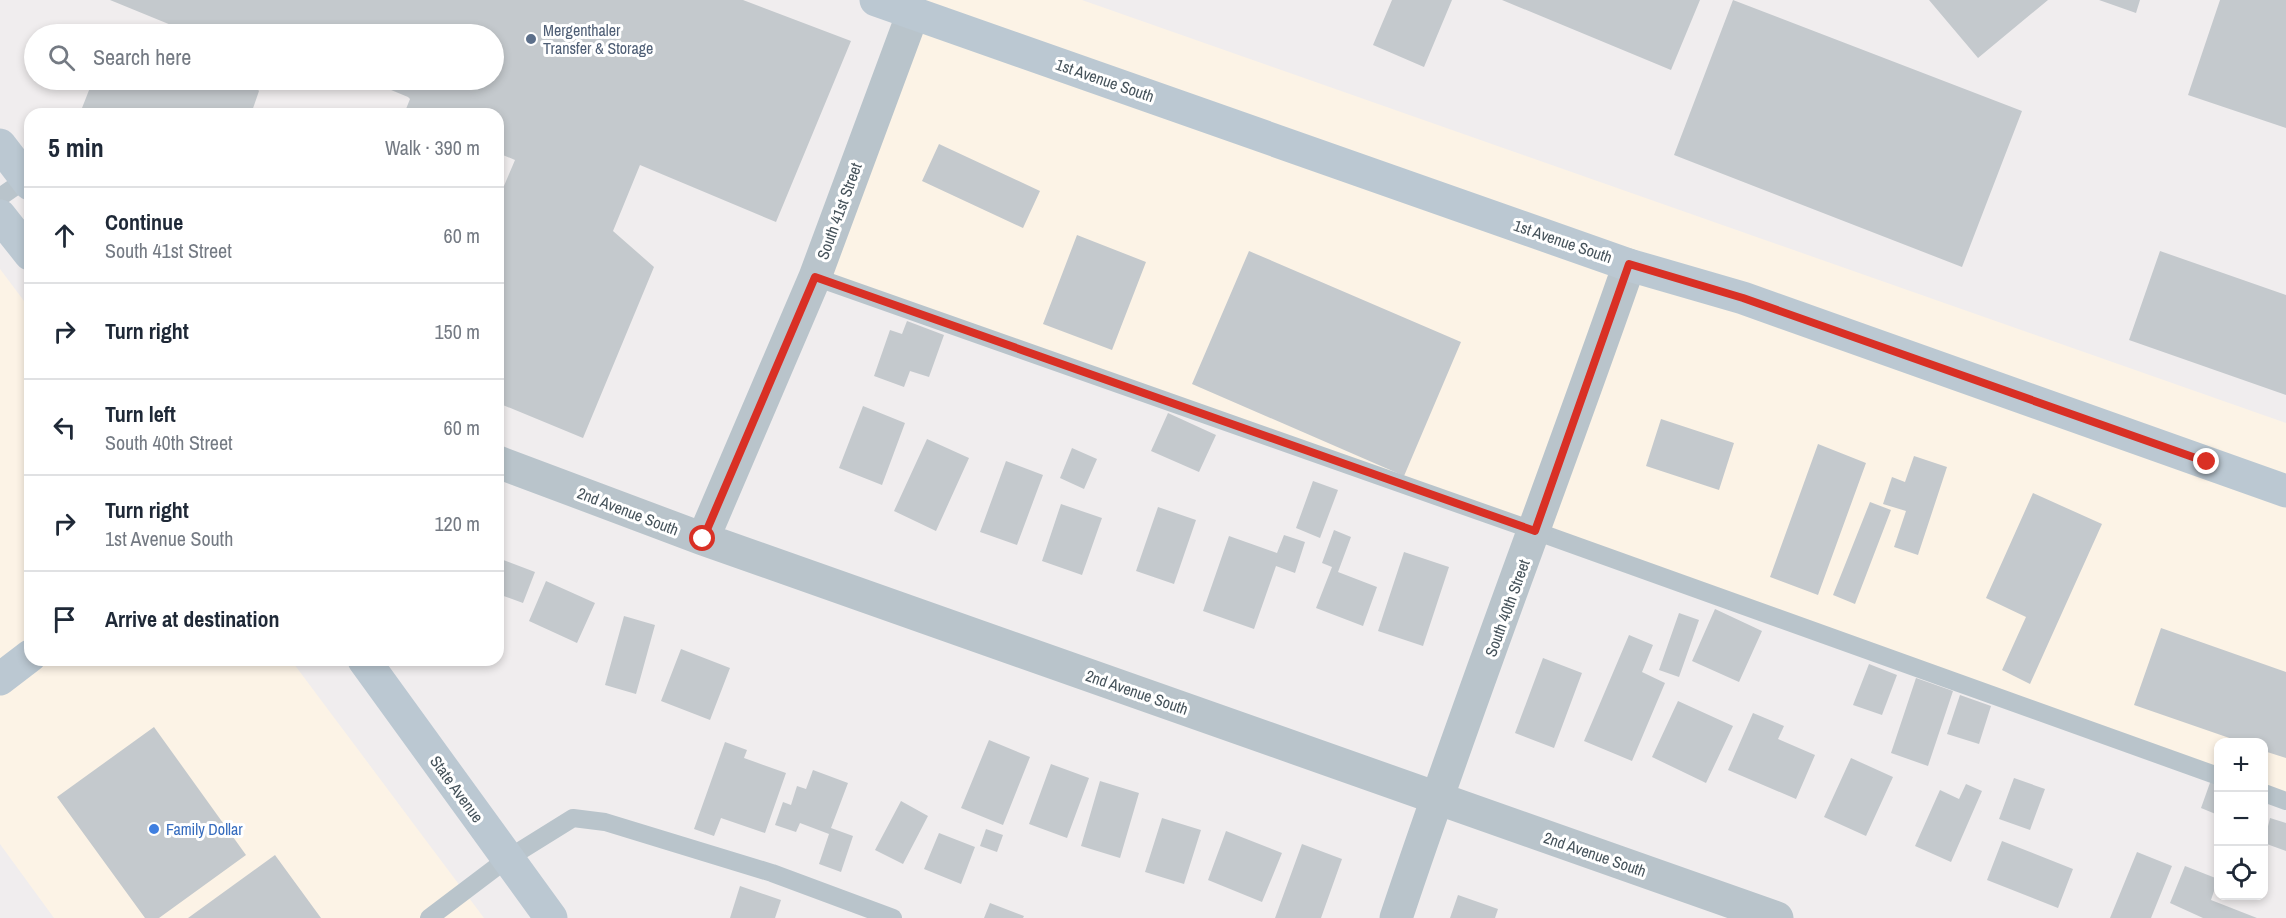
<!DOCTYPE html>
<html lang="en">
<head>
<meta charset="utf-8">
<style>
  :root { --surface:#fff; --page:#f6f6f7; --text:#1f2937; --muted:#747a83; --line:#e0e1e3 }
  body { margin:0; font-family:"Archivo Narrow",sans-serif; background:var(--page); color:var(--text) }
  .controls { position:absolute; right:18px; bottom:18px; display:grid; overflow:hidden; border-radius:12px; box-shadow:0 3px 9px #0003 }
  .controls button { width:54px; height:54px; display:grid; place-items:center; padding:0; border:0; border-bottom:2px solid var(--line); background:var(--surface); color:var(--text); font:30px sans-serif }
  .stop { position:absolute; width:18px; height:18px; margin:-14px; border:4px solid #d93025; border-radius:50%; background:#fff }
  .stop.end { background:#d93025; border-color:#fff; box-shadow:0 2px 6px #0008 }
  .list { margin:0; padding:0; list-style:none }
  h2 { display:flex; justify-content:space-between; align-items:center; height:78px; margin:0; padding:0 24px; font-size:26px }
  h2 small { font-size:20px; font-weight:400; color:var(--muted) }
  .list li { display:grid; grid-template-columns:39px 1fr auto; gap:18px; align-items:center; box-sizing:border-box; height:96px; padding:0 24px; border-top:2px solid var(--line) }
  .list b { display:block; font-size:22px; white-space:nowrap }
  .list p { margin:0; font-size:20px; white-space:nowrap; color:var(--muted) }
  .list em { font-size:20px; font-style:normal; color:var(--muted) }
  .icon { flex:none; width:33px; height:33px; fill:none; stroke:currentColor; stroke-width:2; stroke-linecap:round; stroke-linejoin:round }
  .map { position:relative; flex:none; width:2286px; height:918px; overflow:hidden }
  .search { position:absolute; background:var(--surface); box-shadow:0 3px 9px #0003; left:24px; top:24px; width:480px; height:66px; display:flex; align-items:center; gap:15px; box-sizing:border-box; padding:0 21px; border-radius:33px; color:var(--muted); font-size:22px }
  .panel { position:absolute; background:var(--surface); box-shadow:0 3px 9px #0003; left:24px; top:108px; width:480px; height:558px; border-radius:18px }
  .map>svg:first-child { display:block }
  .commercial { fill:#fcf3e6 }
  .building { fill:#c4c9cd }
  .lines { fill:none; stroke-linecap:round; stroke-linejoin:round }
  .lane { stroke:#b9c4cb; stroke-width:18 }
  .street { stroke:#b9c4cb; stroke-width:33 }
  .secondary { stroke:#bbc8d2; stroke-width:33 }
  .route { stroke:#d93025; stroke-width:8 }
  .service-dot { fill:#5c6f8a; stroke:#fff; stroke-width:2 }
  .shop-dot { fill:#3f7fe0; stroke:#fff; stroke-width:2 }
  .labels { text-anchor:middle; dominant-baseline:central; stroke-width:6; stroke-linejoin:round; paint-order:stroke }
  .service-label { font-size:16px; fill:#4e5e75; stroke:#fff; text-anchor:start }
  .street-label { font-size:16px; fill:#46535b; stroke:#fff }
  .shop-label { font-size:16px; fill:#366cbe; stroke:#fff; text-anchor:start }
</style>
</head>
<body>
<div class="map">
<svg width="2286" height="918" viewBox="0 0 2286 918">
  <rect width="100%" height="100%" fill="#f0edee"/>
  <path class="commercial" d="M 919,0 L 1082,0 L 2286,423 L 2286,801 L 2264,793 L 2264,742 L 2218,742 L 2218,777 L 815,277 Z
    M 0,269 L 30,309 L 30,660 L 291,660 L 484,918 L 54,918 L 0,844 Z"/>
  <path class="building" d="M 110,0 L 743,0 L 851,41 L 776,222 L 640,165 L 613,231 L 654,267 L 583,438 L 498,403 L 498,200 L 515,160 L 498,153 L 498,114 L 404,114 L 410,99 L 408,97 L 367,80 L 494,80 L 494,34 L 193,34 Z
    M 1392,0 L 1452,0 L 1424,67 L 1373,45 Z
    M 1502,0 L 1700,0 L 1671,70 Z
    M 1733,0 L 2022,111 L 1962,267 L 1674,155 Z
    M 1929,0 L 2048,0 L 1978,58 Z
    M 2099,0 L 2140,0 L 2136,13 Z
    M 2220,0 L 2286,0 L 2286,128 L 2188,95 Z
    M 112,26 L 133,34 L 109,34 Z
    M 93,80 L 251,80 L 259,91 L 251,114 L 87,114 L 82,108 Z
    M 939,144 L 1040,191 L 1023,228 L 922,181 Z
    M 1077,235 L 1146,262 L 1112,350 L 1043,324 Z
    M 1249,251 L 1461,342 L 1404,476 L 1192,384 Z
    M 2160,251 L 2286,295 L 2286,395 L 2129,340 Z
    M 907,321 L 944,335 L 929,377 L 910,371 L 904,387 L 874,376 L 890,330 L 902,334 Z
    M 863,406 L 905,423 L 882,485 L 839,468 Z
    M 1168,413 L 1216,435 L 1199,472 L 1151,451 Z
    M 1661,419 L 1734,443 L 1719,490 L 1646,466 Z
    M 927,439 L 969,458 L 936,531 L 894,511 Z
    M 1818,444 L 1866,463 L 1818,595 L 1770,577 Z
    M 1072,448 L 1097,459 L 1084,489 L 1060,478 Z
    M 1914,456 L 1947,467 L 1918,555 L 1894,547 L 1906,511 L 1883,504 L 1892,477 L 1905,482 Z
    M 1006,461 L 1043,475 L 1017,545 L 980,532 Z
    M 1313,481 L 1338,490 L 1320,538 L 1296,528 Z
    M 2033,493 L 2102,524 L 2030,684 L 2002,670 L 2026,617 L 1986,598 Z
    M 1870,502 L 1891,510 L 1855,604 L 1833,595 Z
    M 1061,504 L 1102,518 L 1082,575 L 1042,561 Z
    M 1158,507 L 1196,520 L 1174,584 L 1136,571 Z
    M 1334,530 L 1351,537 L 1338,572 L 1377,587 L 1363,626 L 1316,608 L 1332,567 L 1322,563 Z
    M 1284,535 L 1305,542 L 1295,573 L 1276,566 L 1254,629 L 1203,611 L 1229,536 L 1277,553 Z
    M 1404,552 L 1449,567 L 1423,646 L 1378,631 Z
    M 498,558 L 535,572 L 523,603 L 498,594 Z
    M 546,581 L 595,603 L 577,643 L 529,621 Z
    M 1715,609 L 1762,631 L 1739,682 L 1692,661 Z
    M 1679,613 L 1699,620 L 1679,677 L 1659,670 Z
    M 624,616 L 655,625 L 636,694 L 605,685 Z
    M 2161,628 L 2286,672 L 2286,758 L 2264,751 L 2264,742 L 2241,742 L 2134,705 Z
    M 1629,635 L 1653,645 L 1642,672 L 1665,683 L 1632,761 L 1584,741 Z
    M 681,649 L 730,668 L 710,720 L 661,701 Z
    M 1543,658 L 1582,673 L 1554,748 L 1515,733 Z
    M 1869,664 L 1897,675 L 1882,715 L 1853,705 Z
    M 1916,678 L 1953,691 L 1928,766 L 1891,753 Z
    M 1960,695 L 1991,706 L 1979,744 L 1947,734 Z
    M 1678,701 L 1733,726 L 1706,783 L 1652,757 Z
    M 1753,713 L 1784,726 L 1778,739 L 1815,755 L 1796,799 L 1728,770 Z
    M 154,727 L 246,855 L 159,918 L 145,918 L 57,797 Z
    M 989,740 L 1030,757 L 1003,825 L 961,808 Z
    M 725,742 L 747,750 L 744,758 L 786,773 L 765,833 L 721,818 L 714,836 L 694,829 Z
    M 1851,758 L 1893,777 L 1866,836 L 1824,817 Z
    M 1051,764 L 1089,778 L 1067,838 L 1029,824 Z
    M 813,770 L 848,783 L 831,828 L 853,836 L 841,872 L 819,864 L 829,834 L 800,823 L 796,832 L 775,825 L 783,802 L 791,805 L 797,786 L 806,789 Z
    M 2014,778 L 2045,789 L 2030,830 L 1999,819 Z
    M 2211,780 L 2218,783 L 2218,815 L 2201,808 Z
    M 1100,781 L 1139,793 L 1120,858 L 1081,846 Z
    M 1966,784 L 1982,791 L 1951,862 L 1915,846 L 1940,790 L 1959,799 Z
    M 901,801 L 928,816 L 903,864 L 875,850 Z
    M 1162,818 L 1201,830 L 1184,884 L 1145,872 Z
    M 2270,818 L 2286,823 L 2286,851 L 2264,843 Z
    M 986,829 L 1003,835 L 997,852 L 980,846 Z
    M 1226,831 L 1282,853 L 1262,902 L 1208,880 Z
    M 939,833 L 975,847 L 961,884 L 924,869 Z
    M 2002,841 L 2073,869 L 2058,908 L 1987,880 Z
    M 1302,844 L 1342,859 L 1321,918 L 1275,918 Z
    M 2137,852 L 2172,866 L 2151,918 L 2110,918 Z
    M 275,855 L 321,918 L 188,918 Z
    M 2185,866 L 2218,879 L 2211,900 L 2257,918 L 2203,918 L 2170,903 Z
    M 740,886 L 781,900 L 775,918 L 730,918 Z
    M 1458,895 L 1498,909 L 1495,918 L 1450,918 Z
    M 990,903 L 1024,916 L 1023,918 L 984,918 Z"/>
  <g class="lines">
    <path class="lane" d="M 0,197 L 26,179
      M 815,277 L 1535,531 L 2218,776
      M 2264,793 L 2286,801
      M 429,918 L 507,859 L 573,818 L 605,822 L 772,873 L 893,918"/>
    <path class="street" d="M 498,462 L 703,539 L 1777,918
      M 703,539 L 815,277 L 913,13
      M 1396,918 C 1469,699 1553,483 1629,265"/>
    <path class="secondary" d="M 876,0 L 1629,265 L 1743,298 L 2286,491
      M 0,145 L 30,184
      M 0,216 L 30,254
      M 364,660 L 551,918
      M 0,679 L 30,656"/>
  </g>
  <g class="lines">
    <path class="route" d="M 703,539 L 815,277 L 1535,531 L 1629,264 L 1743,298 L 2207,462"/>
  </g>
  <circle class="service-dot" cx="531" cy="39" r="6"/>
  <circle class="shop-dot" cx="154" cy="829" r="6"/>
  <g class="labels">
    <g class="service-label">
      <text x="543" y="30">Mergenthaler<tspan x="543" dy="18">Transfer &amp; Storage</tspan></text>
    </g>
    <g class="street-label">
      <text transform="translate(1105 80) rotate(19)">1st Avenue South</text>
      <text transform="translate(839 211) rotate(-70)">South 41st Street</text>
      <text transform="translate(1563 241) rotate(19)">1st Avenue South</text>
      <text transform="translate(628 511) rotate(21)">2nd Avenue South</text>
      <text transform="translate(1507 608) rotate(-70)">South 40th Street</text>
      <text transform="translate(1137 692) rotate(19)">2nd Avenue South</text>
      <text transform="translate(457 789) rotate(54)">State Avenue</text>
      <text transform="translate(1595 854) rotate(19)">2nd Avenue South</text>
    </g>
    <g class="shop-label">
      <text x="166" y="829">Family Dollar</text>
    </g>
  </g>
</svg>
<div class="controls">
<button>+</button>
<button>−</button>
<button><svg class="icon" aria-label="locate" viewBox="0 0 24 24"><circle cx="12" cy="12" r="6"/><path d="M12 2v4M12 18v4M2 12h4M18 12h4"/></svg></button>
</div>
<div class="stop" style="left:703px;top:539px"></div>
<div class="stop end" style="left:2207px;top:462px"></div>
<div class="search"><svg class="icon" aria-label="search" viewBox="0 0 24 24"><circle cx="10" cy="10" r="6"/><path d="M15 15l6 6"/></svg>Search here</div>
<section class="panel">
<h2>5 min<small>Walk · 390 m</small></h2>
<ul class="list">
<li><svg class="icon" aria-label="ahead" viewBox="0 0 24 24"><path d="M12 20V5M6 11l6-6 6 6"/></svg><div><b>Continue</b><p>South 41st Street</p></div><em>60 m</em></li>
<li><svg class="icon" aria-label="right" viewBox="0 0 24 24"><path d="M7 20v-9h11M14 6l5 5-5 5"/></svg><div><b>Turn right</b></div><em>150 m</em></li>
<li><svg class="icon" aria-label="left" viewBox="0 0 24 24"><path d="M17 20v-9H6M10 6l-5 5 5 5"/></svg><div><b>Turn left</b><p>South 40th Street</p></div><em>60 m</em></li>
<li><svg class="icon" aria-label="right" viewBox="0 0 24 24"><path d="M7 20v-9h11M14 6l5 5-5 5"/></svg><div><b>Turn right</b><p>1st Avenue South</p></div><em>120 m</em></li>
<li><svg class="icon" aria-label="arrive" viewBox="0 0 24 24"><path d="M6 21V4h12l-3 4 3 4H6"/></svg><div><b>Arrive at destination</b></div></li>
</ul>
</section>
</div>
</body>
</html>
